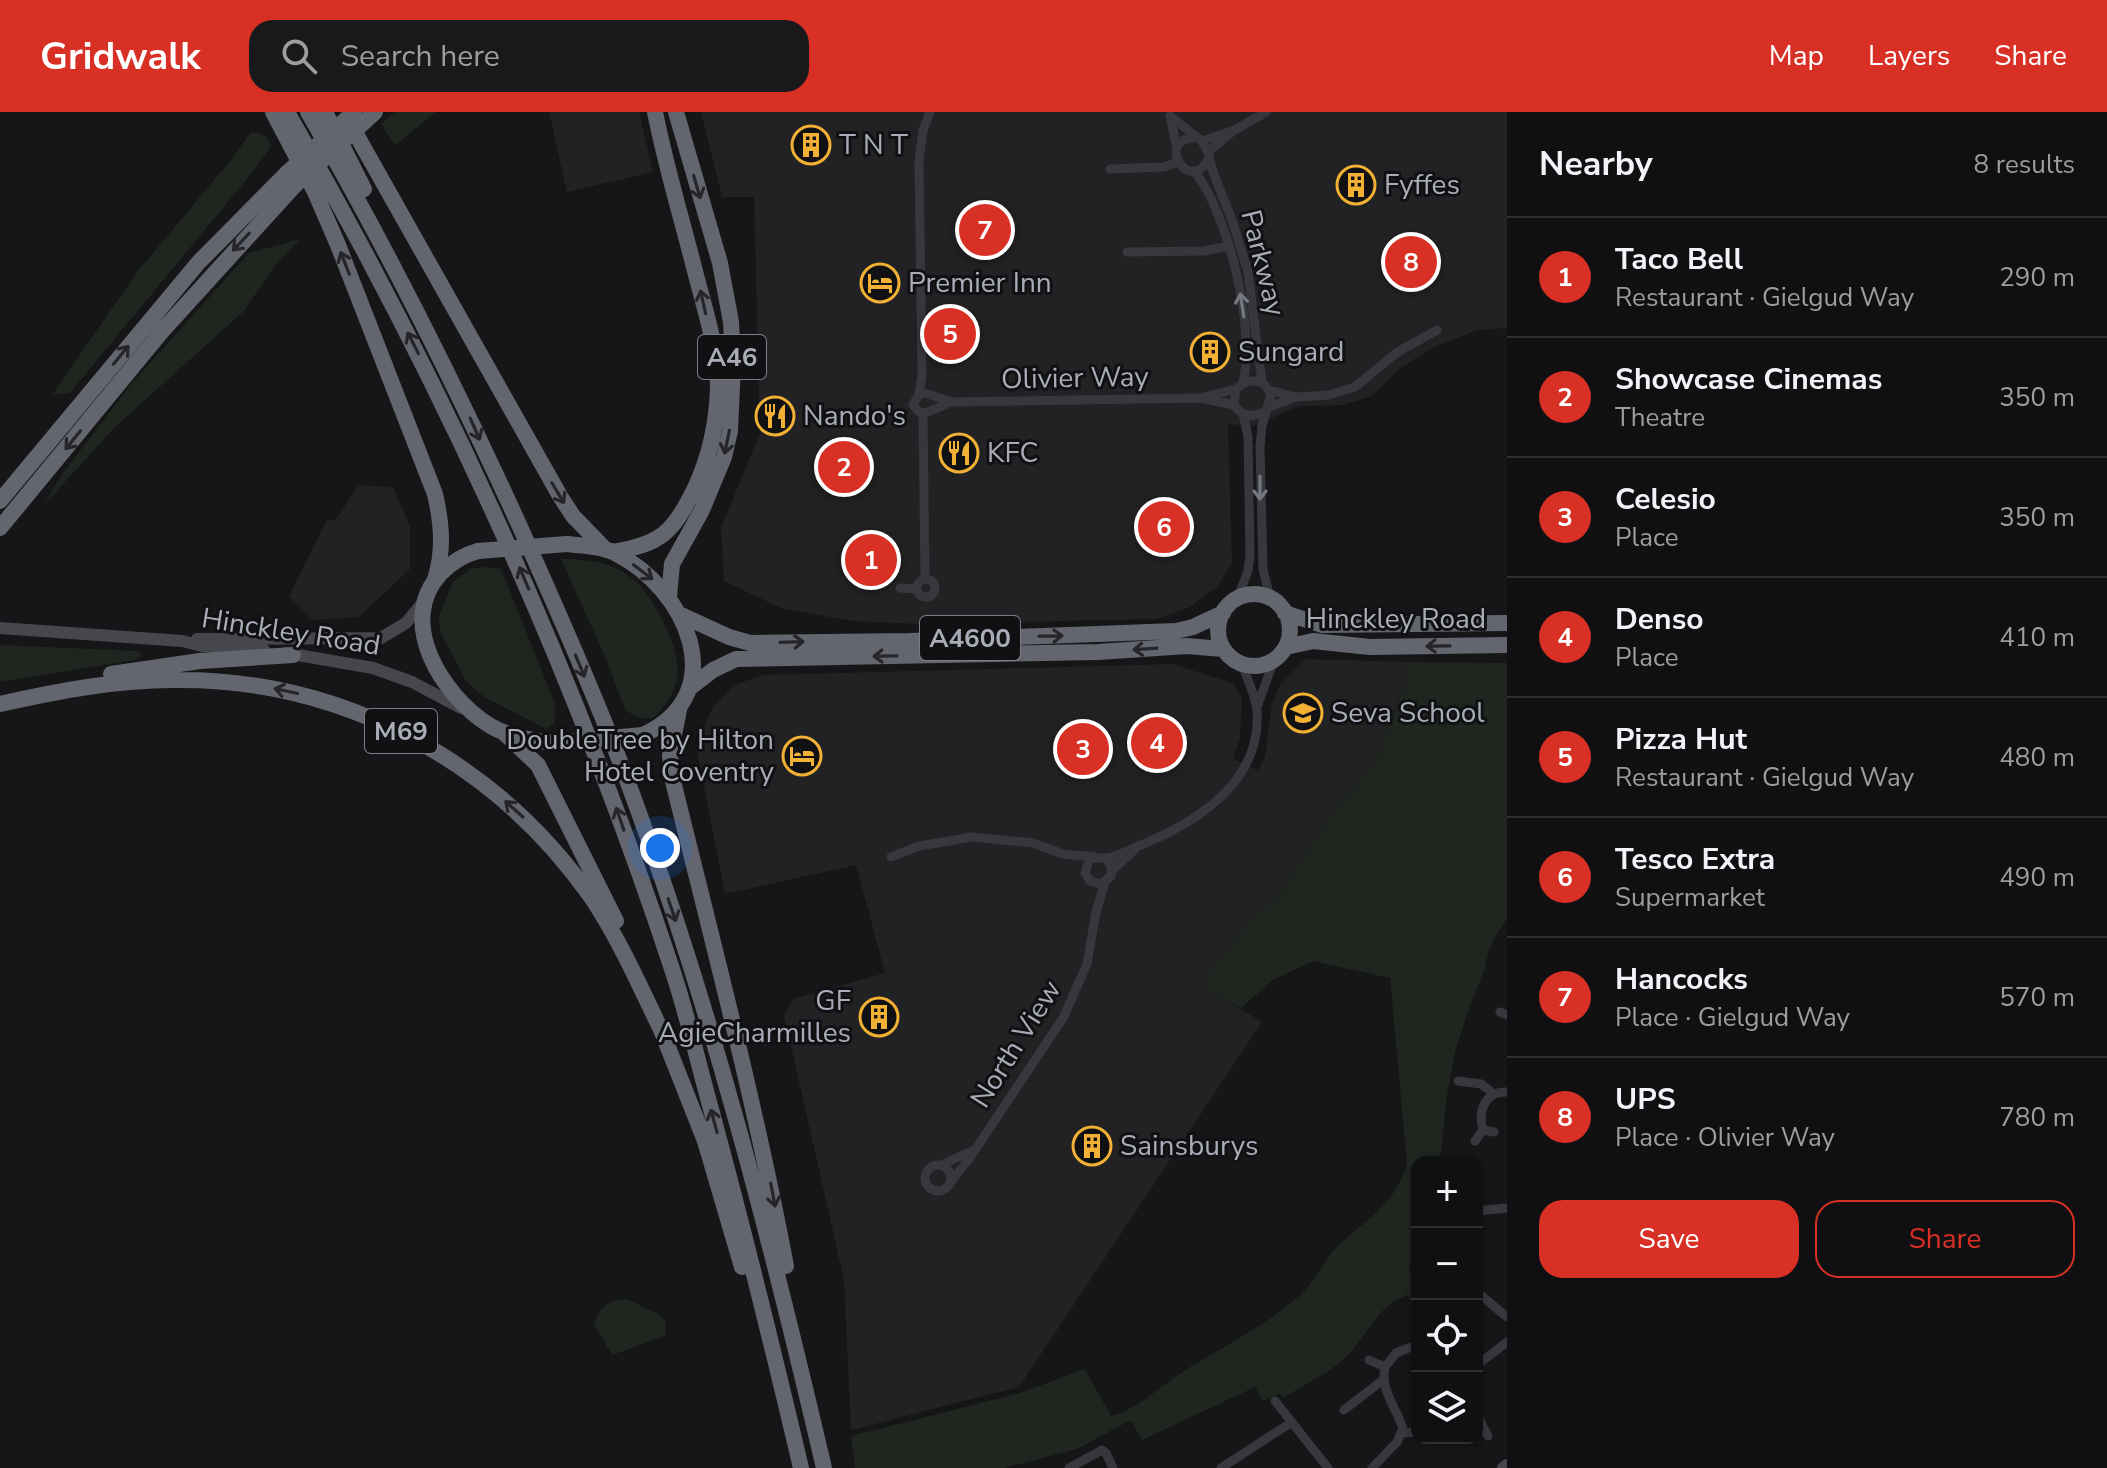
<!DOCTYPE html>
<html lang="en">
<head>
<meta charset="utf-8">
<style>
  :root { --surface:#101012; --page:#19191b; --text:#f1f3f6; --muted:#9c9d9f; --line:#303032; --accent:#d93025 }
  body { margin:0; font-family:"Nunito Sans",sans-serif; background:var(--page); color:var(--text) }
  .controls { position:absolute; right:24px; bottom:24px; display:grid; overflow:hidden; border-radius:16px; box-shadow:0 2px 6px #0004 }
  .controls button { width:72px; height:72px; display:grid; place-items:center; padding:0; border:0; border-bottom:2px solid var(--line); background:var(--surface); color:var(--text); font:40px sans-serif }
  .you { position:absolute; left:660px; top:736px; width:28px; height:28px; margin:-20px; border:6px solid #fff; border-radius:50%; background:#1a73e8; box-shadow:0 0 0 12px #1a73e833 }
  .badge { display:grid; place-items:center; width:52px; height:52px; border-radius:50%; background:var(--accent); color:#fff; font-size:26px; font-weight:700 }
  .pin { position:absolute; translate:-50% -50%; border:4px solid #fff; box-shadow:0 2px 8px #0006 }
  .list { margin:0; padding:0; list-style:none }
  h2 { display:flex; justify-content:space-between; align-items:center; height:104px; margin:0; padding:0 32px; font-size:34px }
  h2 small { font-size:26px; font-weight:400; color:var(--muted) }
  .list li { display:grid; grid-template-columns:52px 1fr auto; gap:24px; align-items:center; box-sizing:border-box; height:120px; padding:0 32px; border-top:2px solid var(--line) }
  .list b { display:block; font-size:30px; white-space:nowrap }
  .list p { margin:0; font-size:26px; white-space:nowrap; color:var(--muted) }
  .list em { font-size:26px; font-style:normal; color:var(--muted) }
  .actions { display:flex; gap:16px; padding:24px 32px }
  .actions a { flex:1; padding:18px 0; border:2px solid var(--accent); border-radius:24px; text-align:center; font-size:28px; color:var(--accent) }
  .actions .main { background:var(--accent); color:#fff }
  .icon { flex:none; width:44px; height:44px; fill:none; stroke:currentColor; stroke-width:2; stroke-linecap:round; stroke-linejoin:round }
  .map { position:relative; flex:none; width:1507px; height:1356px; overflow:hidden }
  header { display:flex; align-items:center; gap:48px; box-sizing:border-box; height:112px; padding:0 40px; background:var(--accent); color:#fff }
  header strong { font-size:38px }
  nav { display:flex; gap:44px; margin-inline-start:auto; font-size:28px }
  .search { width:560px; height:72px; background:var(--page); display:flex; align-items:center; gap:20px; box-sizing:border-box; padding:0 28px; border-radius:24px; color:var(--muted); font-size:30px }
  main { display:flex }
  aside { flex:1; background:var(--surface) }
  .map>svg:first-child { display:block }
  .built { fill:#222225 }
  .green { fill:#1e261f }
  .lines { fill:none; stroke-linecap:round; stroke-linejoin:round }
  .street { stroke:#37383d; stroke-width:9 }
  .secondary { stroke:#45474d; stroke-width:12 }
  .highway { stroke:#63666e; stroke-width:16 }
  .highway-bridge { stroke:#63666e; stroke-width:16 }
  .oneway { stroke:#26262a }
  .oneway2 { stroke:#757881 }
  .labels { text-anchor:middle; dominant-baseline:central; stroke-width:6; stroke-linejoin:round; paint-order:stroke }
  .shield { fill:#111113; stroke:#7b7e86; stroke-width:2 }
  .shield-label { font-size:26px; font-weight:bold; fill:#a8adb8 }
  .poi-label { font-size:28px; fill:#a8adb8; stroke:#111113; text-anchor:start }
  .street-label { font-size:28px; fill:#a8adb8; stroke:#111113 }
</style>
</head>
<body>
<header>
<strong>Gridwalk</strong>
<div class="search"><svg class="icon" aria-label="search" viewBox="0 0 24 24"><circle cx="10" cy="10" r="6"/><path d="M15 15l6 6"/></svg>Search here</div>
<nav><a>Map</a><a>Layers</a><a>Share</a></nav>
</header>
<main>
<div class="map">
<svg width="1507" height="1356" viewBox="0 0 1507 1356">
  <rect width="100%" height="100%" fill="#161618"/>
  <path class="built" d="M 549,0 L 639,0 L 653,60 L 567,80 Z
    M 701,0 L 1507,0 L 1507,216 L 1477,218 L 1434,235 L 1400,256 L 1372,284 L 1343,293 L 1299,294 L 1254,314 L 1228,312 L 1232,452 L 1216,476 L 1190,495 L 1157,507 L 918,512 L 853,509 L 783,497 L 724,469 L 721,416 L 760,321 L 754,85 L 722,85 Z
    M 358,373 L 393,375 L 410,414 L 410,457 L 359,505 L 313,508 L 289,484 L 327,408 L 334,408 L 338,405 Z
    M 1306,547 L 1409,550 L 1409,563 L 1375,651 L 1336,697 L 1271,796 L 1202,873 L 1262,910 L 1019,1275 L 851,1318 L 844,1168 L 784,903 L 793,887 L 885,861 L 856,753 L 725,782 L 696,633 L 713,595 L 734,573 L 763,563 L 1173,552 L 1234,572 L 1242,586 L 1240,626 L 1233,647 L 1258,658 L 1265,645 L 1272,591 L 1280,573 Z"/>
  <path class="green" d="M 395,0 L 436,0 L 395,33 L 381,12 Z
    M 251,20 C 262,22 269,23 271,35 L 255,57 L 70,281 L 52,283 L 138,159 L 230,49 Z
    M 300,127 L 275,154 L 243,200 L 114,316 L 43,394 L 63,361 L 132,271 L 249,141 Z
    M 561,447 C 585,448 606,448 626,462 C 641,471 653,490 661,505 C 680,543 689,573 653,606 L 639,606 L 625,598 L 607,549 Z
    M 485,455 L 501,457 L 555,592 L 555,610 L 547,617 L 484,585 L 466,569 L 440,519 L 439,504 L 453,470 L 470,457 Z
    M 0,533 L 136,539 L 142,543 L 135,548 L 0,570 Z
    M 1409,550 L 1507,551 L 1507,807 L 1494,826 L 1488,841 L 1485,856 L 1467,902 L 1455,940 L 1446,989 L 1440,1050 L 1417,1050 L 1417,1133 L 1409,1154 L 1412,1173 L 1417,1173 L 1417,1189 L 1410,1189 L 1409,1183 C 1381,1189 1369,1220 1351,1240 C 1332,1261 1307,1270 1284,1286 L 1280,1282 L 1263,1289 L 1255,1275 L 1142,1328 L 1131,1308 L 1077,1337 L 1004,1356 L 855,1356 L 851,1324 L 1020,1281 L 1085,1257 L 1111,1304 C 1137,1297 1156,1278 1178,1263 C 1218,1236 1264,1216 1300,1183 C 1315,1169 1323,1149 1337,1135 C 1367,1106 1393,1095 1407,1053 L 1390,866 L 1313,849 L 1273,868 L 1241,896 L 1201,873 L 1261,796 L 1271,796 L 1336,697 L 1375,651 L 1409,563 Z
    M 627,1187 L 657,1202 L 666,1209 L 665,1224 L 612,1243 L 594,1212 C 601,1193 608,1189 627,1187 Z"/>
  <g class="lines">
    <path class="street" d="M 930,0 L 923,18 L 919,49 L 922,263 L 919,282 L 913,293 L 919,300 L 926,301 L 951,290
      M 1170,4 L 1202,29 L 1208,40 L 1212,57 L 1233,111 L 1248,160 L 1262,270
      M 1170,4 L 1177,36
      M 1197,26 C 1152,24 1191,87 1209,45
      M 1202,29 L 1229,20
      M 1208,40 L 1233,19 L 1266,0
      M 1110,57 L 1164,55 L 1177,50
      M 1194,59 C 1228,100 1256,217 1243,270
      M 1127,140 L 1203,139 L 1229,134
      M 1269,278 L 1296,285
      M 919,282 L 925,281 L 951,290 L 1200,286 L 1234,293
      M 1204,285 L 1236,277
      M 1269,295 L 1296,285 L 1329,283 L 1355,275 L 1396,241 L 1437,218
      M 1266,299 C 1253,306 1242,305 1234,293 L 1236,277 C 1248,265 1265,266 1271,283 L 1262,314 L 1260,335 L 1263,457 L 1270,486
      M 923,301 L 925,467
      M917 476a9 9 0 1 1 18 0a9 9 0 1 1-18 0Z
      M 900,476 L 917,477
      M 1238,485 L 1248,459 L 1250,443 L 1248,324 L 1243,302
      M 1257,595 L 1274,548
      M 891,745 L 919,734 L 972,725 L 1033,731 L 1063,742 L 1095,745
      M 1105,746 L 1111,753 L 1111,764 L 1101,772 L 1090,769 L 1085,761 L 1089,748 C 1097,744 1100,747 1107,746 C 1116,745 1127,739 1136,735 C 1194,712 1262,671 1257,599 C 1256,584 1247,567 1242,552
      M 1112,759 L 1135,737
      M 1500,900 L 1507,903
      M 1458,969 L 1481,972 L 1494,982
      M 1494,1020 L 1483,1018 C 1478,1000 1484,979 1507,980
      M 1475,1029 L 1483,1018
      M925 1066a13 13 0 1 1 26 0a13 13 0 1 1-26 0Z
      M 941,1053 L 972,1039
      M 950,1071 L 969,1047 L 1063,906 L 1087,852 L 1096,800 L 1105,770
      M 1477,1099 L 1507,1096
      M 1477,1180 L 1507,1205
      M 1369,1248 L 1385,1255 C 1380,1279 1397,1296 1403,1317 L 1397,1330 L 1372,1356
      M 1477,1253 L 1507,1230
      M 1385,1255 L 1396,1241 L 1416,1233
      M 1275,1289 L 1328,1356
      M 1344,1298 L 1383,1268
      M 1477,1303 L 1488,1324
      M 1402,1321 L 1417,1320
      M 1069,1356 L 1102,1338 L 1106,1341 L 1113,1356
      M 1221,1356 L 1292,1310"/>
    <path class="secondary" d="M 0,516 L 182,529 L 202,534 L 264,538
      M 197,527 L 381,526 L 406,511 L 424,489
      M 286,541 L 373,556 L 412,570 L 461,596
      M 1503,1356 L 1507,1353"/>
    <path class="highway" d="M 273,0 L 315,80 L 338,133 L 435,382 C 442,413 444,438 435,468
      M 287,0 C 445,274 574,559 673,860 C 688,906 699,954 712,1001 C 744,1119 773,1237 801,1356
      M 308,0 C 387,136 456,274 521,417 C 557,497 593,578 624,660 C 709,886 769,1121 824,1356
      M 325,0 L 364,77
      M 348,8 L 560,384 L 573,404 L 606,438
      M 0,389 L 198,151 L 286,62
      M 0,416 L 163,218 L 295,73
      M 567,432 C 582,434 602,434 615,441 C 686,476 734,581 643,623
      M 478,439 C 463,443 452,450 441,461 C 395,510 443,584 489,613 C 508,625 532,628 554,631
      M 613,440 C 662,432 673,420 695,376 C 710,344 717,311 718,275 C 718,239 706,201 697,167 C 683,111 666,56 655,0
      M1218 518a36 36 0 1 1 72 0a36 36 0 1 1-72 0Z
      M 669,484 L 672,452 L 702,398 L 724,345 L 730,319 L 733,252 L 731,210 L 720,151 L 676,0
      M 1285,501 L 1322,513 L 1507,511
      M 679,502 L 729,525 L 750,531 L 910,529 L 1176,519 L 1193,515 L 1223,501
      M 1286,535 L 1313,529 L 1370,535 L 1507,533
      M 111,562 L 200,549 L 293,543
      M 691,575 L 713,558 L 736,547 L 1098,540 L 1187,534 L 1223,537
      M 0,592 C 58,579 120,567 180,568 C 345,568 496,650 591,785 C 620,828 641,877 664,924
      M 679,598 L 670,643 L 672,665 C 712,828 755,990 786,1154
      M 503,620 L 538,653 L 616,809
      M 660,915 L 705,1029 L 742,1155"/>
    <path class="highway-bridge" d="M 286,62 L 354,0
      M 295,73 L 375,0
      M 478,439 L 567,432
      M 554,631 L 643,623"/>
  </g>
  <defs><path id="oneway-shaft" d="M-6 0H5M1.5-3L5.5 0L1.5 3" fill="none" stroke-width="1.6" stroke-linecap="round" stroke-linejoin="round" transform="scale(2)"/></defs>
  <g class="oneway">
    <use href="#oneway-shaft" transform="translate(697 75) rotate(74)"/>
    <use href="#oneway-shaft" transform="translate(241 130) rotate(133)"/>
    <use href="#oneway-shaft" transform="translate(345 151) rotate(-111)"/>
    <use href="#oneway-shaft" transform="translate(703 190) rotate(-103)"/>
    <use href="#oneway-shaft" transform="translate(413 231) rotate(-117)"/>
    <use href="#oneway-shaft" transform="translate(121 243) rotate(-51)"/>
    <use href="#oneway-shaft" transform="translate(475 317) rotate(66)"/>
    <use href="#oneway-shaft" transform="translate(73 328) rotate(129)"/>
    <use href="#oneway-shaft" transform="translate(727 330) rotate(102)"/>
    <use href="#oneway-shaft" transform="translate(558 381) rotate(59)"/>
    <use href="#oneway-shaft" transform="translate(643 460) rotate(37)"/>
    <use href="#oneway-shaft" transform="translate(524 466) rotate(-113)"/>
    <use href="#oneway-shaft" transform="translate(1051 524) rotate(-1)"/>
    <use href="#oneway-shaft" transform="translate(792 530) rotate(-2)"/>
    <use href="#oneway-shaft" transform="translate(1438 534) rotate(179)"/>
    <use href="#oneway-shaft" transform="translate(1145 537) rotate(176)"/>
    <use href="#oneway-shaft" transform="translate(885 544) rotate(179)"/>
    <use href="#oneway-shaft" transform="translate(580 554) rotate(67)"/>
    <use href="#oneway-shaft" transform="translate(286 579) rotate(-168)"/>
    <use href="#oneway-shaft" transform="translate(514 697) rotate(-138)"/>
    <use href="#oneway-shaft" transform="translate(620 707) rotate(-109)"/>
    <use href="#oneway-shaft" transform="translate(672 798) rotate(71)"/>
    <use href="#oneway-shaft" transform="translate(714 1009) rotate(-105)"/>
    <use href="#oneway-shaft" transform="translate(773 1083) rotate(79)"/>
  </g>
  <g class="oneway2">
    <use href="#oneway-shaft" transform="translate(1242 193) rotate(-99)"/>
    <use href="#oneway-shaft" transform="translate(1260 376) rotate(90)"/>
  </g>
  <defs>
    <g id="building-ring" transform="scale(2)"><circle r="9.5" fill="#111113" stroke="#f2b134" stroke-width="1.5"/><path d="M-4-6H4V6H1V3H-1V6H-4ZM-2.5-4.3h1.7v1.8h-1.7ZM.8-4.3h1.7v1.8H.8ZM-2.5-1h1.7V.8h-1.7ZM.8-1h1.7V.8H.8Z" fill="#f2b134"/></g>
    <g id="hotel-ring" transform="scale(2)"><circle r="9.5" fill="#111113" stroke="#f2b134" stroke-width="1.5"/><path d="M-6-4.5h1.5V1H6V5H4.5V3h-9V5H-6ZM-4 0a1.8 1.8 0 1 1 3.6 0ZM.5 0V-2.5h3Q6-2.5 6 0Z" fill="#f2b134"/></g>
    <g id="restaurant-ring" transform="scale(2)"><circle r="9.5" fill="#111113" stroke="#f2b134" stroke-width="1.5"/><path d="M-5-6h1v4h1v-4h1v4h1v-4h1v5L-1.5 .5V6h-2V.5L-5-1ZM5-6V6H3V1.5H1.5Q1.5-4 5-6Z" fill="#f2b134"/></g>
    <g id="school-ring" transform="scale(2)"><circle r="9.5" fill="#111113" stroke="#f2b134" stroke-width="1.5"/><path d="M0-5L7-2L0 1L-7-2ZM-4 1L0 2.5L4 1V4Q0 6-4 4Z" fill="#f2b134"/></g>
  </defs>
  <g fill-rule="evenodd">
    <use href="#building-ring" x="811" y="33"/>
    <use href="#building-ring" x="1356" y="73"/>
    <use href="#hotel-ring" x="880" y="171"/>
    <use href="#building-ring" x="1210" y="240"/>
    <use href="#restaurant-ring" x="775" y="304"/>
    <use href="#restaurant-ring" x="959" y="341"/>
    <use href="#school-ring" x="1303" y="601"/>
    <use href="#hotel-ring" x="802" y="644"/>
    <use href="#building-ring" x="879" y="905"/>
    <use href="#building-ring" x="1092" y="1034"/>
  </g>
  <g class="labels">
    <g class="shield">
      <rect x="698" y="223" width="68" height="44" rx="6"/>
      <rect x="920" y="504" width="100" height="44" rx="6"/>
      <rect x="365" y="597" width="72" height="44" rx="6"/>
    </g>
    <g class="shield-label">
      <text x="732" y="245">A46</text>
      <text x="970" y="526">A4600</text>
      <text x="401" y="619">M69</text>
    </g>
    <g class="poi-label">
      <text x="839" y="33">T N T</text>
      <text x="1384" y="73">Fyffes</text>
      <text x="908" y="171">Premier Inn</text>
      <text x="1238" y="240">Sungard</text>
      <text x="803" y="304">Nando's</text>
      <text x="987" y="341">KFC</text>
      <text x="1331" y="601">Seva School</text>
      <text x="774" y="628" text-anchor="end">DoubleTree by Hilton<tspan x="774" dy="32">Hotel Coventry</tspan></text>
      <text x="851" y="889" text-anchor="end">GF<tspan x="851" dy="32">AgieCharmilles</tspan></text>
      <text x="1120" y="1034">Sainsburys</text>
    </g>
    <g class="street-label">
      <text transform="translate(1263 151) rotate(76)">Parkway</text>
      <text transform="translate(1075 266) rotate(-1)">Olivier Way</text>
      <text x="1396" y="507">Hinckley Road</text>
      <text transform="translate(291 520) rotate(9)">Hinckley Road</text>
      <text transform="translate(1016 932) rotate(-58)">North View</text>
    </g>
  </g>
</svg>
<div class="controls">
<button>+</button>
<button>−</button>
<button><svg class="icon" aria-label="locate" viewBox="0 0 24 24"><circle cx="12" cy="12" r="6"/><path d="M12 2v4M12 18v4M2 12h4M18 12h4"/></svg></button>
<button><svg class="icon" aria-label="layers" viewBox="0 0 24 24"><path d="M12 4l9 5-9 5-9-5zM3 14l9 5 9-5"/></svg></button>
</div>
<div class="you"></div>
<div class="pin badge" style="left:871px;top:448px">1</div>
<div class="pin badge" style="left:844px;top:355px">2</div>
<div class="pin badge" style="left:1083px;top:637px">3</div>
<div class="pin badge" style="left:1157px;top:631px">4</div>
<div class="pin badge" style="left:950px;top:222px">5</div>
<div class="pin badge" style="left:1164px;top:415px">6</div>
<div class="pin badge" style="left:985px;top:118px">7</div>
<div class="pin badge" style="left:1411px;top:150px">8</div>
</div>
<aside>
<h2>Nearby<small>8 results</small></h2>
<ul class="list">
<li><span class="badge">1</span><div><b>Taco Bell</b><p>Restaurant · Gielgud Way</p></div><em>290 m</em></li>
<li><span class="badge">2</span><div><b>Showcase Cinemas</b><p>Theatre</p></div><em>350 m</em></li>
<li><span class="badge">3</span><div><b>Celesio</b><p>Place</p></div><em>350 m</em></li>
<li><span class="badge">4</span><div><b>Denso</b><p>Place</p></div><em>410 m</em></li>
<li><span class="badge">5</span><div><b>Pizza Hut</b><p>Restaurant · Gielgud Way</p></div><em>480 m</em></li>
<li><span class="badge">6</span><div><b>Tesco Extra</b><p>Supermarket</p></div><em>490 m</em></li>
<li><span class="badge">7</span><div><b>Hancocks</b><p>Place · Gielgud Way</p></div><em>570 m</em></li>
<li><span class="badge">8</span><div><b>UPS</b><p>Place · Olivier Way</p></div><em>780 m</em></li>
</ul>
<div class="actions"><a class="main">Save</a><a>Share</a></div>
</aside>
</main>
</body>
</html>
